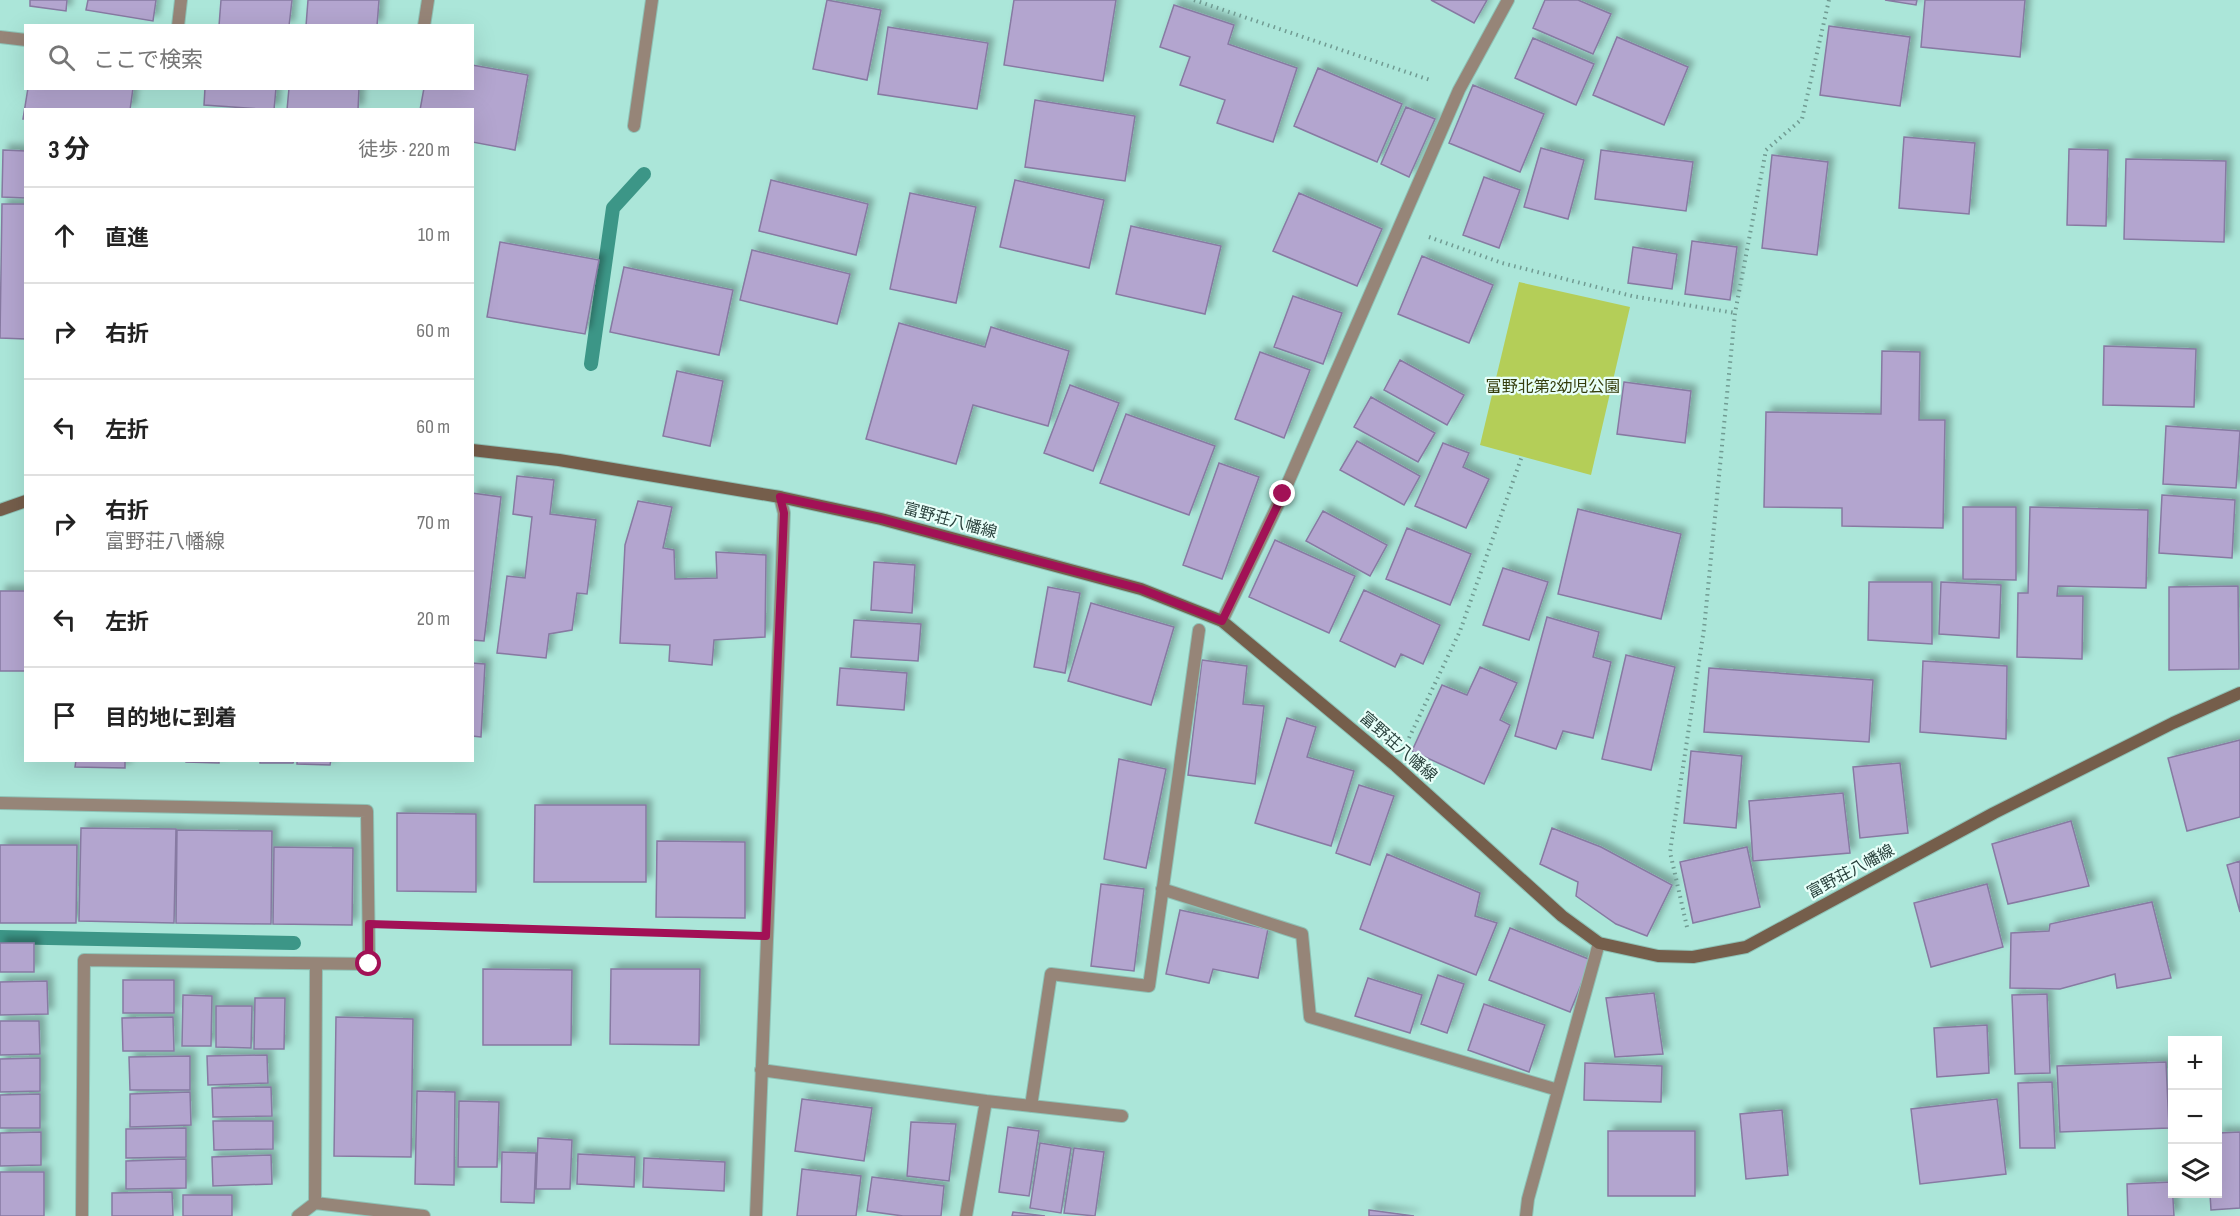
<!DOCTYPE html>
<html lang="ja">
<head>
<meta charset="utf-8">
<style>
  :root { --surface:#fff; --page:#f6f6f6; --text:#222; --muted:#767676; --line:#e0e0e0 }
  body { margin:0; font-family:"Sofia Sans Condensed","Noto Sans JP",sans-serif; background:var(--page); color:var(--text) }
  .controls { position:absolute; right:18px; bottom:18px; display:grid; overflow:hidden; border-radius:0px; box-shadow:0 6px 24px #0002 }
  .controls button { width:54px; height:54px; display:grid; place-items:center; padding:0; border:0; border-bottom:2px solid var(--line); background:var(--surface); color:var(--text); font:30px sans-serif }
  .stop { position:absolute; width:18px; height:18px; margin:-14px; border:4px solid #a21156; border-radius:50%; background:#fff }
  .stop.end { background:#a21156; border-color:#fff; box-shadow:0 2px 6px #0008 }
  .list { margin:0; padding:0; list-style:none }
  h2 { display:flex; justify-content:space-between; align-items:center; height:78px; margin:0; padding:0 24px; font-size:26px }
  h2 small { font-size:20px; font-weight:400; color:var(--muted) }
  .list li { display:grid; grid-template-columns:39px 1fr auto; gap:18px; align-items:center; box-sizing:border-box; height:96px; padding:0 24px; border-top:2px solid var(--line) }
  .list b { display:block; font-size:22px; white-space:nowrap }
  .list p { margin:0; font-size:20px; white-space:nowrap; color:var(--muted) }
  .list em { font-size:20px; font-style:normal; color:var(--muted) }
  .icon { flex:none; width:33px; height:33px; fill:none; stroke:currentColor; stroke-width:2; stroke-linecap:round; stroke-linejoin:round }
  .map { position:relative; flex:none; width:2240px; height:1216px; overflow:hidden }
  .search { position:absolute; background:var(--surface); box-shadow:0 6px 24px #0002; left:24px; top:24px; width:450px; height:66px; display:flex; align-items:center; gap:15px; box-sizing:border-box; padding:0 21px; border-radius:0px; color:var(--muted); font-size:22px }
  .panel { position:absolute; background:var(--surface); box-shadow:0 6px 24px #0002; left:24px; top:108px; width:450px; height:654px; border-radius:0px }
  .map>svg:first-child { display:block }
  .green { fill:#b4ce58 }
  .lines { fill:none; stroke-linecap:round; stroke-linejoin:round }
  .stream { stroke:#3c9687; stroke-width:14 }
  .building { fill:#b3a5cf; stroke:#877aa2; stroke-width:1.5; filter:url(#shadow) }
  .minor-casing { stroke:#8ec2b6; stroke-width:14 }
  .secondary-casing { stroke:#8ec2b6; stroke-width:14 }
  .path { stroke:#709b92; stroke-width:4; stroke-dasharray:1.5 4.5; stroke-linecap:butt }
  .minor { stroke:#968578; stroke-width:12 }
  .secondary { stroke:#755e4b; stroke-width:12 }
  .route { stroke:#a21156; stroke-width:8 }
  .labels { text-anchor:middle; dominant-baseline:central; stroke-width:4.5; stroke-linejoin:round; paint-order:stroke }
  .park-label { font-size:16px; fill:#343d0c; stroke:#e8fff9 }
  .street-label { font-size:16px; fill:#29413c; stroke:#e8fff9 }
</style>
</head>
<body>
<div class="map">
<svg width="2240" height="1216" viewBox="0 0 2240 1216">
  <defs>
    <filter id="shadow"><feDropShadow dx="5.5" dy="-5.5" stdDeviation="3" flood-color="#0004"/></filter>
  </defs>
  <rect width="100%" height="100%" fill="#abe6d9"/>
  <path class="green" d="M 1519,282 L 1630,307 L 1591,475 L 1480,445 Z"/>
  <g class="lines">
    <path class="stream" d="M 591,364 L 613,208 L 644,174
      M 0,937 L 294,943"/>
  </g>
  <path class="building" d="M 30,0 L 67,0 L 66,11 L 30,6 Z
    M 88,0 L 156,0 L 153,21 L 86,10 Z
    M 221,0 L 292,0 L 289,26 L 219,26 Z
    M 308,0 L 379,0 L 377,26 L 306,26 Z
    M 827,0 L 881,10 L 867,80 L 813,69 Z
    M 1014,0 L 1116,0 L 1103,81 L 1004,65 Z
    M 1431,0 L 1487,0 L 1474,23 Z
    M 1545,0 L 1578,0 L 1611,14 L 1593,54 L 1533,28 Z
    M 1885,0 L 1917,0 L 1916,5 Z
    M 1925,0 L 2025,0 L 2020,57 L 1921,47 Z
    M 1174,5 L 1234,25 L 1228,44 L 1297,68 L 1273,142 L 1217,123 L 1225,100 L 1180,85 L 1190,57 L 1160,47 Z
    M 1829,26 L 1910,37 L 1900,106 L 1820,95 Z
    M 888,27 L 988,43 L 977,109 L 878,94 Z
    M 1617,37 L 1688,67 L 1664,125 L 1593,95 Z
    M 1533,38 L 1594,64 L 1576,105 L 1515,78 Z
    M 472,65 L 528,75 L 515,150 L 472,142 L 472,110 L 420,110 L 424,88 L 472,88 Z
    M 1318,68 L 1402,104 L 1377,162 L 1294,126 Z
    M 1473,85 L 1544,114 L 1520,172 L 1449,143 Z
    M 28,88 L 133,88 L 130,110 L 26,110 L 26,119 L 23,119 Z
    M 205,88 L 276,88 L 274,110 L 204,105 Z
    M 289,88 L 359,88 L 358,110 L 287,110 Z
    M 1035,100 L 1135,116 L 1125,181 L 1025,167 Z
    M 1406,107 L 1435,119 L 1409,177 L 1381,164 Z
    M 1904,137 L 1975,143 L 1969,214 L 1899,208 Z
    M 1541,148 L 1584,160 L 1568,219 L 1524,207 Z
    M 2069,149 L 2108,150 L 2106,226 L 2067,225 Z
    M 3,150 L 26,151 L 26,198 L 2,197 Z
    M 1601,150 L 1693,162 L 1686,211 L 1595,199 Z
    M 1772,155 L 1828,162 L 1817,255 L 1762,248 Z
    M 2126,159 L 2226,161 L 2224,242 L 2124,239 Z
    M 1484,177 L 1520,190 L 1499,248 L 1463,235 Z
    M 771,180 L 868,204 L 856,255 L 759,231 Z
    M 1015,180 L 1104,200 L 1089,268 L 1000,247 Z
    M 910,193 L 976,207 L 956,303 L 890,289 Z
    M 1299,193 L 1382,229 L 1357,286 L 1273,251 Z
    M 2,204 L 26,204 L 26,339 L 0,338 Z
    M 1131,226 L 1221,246 L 1205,314 L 1116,294 Z
    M 1692,241 L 1737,247 L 1730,300 L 1685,294 Z
    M 500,242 L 599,260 L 585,334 L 487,317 Z
    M 1633,247 L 1677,254 L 1672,289 L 1628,283 Z
    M 752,250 L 850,274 L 837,324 L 740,300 Z
    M 1422,256 L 1493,285 L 1469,343 L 1398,314 Z
    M 624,267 L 733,290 L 719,355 L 610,332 Z
    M 1293,296 L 1342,313 L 1323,364 L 1274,347 Z
    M 899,323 L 985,347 L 991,327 L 1069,351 L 1048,426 L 973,405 L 956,464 L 866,439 Z
    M 2104,346 L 2196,349 L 2194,407 L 2103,405 Z
    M 1882,351 L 1920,352 L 1919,420 L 1945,420 L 1943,528 L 1842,526 L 1842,508 L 1764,507 L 1766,412 L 1881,414 Z
    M 1260,352 L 1310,370 L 1284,438 L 1235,419 Z
    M 1400,360 L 1464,395 L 1447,425 L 1384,390 Z
    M 677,371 L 723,381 L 710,446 L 663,436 Z
    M 1624,382 L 1691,391 L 1685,443 L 1617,434 Z
    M 1070,385 L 1119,403 L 1093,471 L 1044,453 Z
    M 1371,397 L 1435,433 L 1418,462 L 1354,427 Z
    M 1126,414 L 1215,446 L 1189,515 L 1100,483 Z
    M 2166,426 L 2240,431 L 2236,488 L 2163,484 Z
    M 1357,441 L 1420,476 L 1404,505 L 1340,470 Z
    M 1443,443 L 1469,453 L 1463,467 L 1489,479 L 1466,528 L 1415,506 Z
    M 1219,463 L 1259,477 L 1222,579 L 1183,565 Z
    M 517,476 L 554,480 L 550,514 L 596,520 L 587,594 L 577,593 L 572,630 L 549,634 L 546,658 L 497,653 L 507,576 L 525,578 L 532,517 L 513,514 Z
    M 472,493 L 501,497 L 484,641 L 472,640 Z
    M 2162,495 L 2235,500 L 2232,558 L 2159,553 Z
    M 638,501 L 672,507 L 663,548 L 674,550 L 675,579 L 717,578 L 716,552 L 766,555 L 765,637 L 714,640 L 712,665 L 669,661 L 670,645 L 620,643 L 625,545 Z
    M 1963,507 L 2016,507 L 2016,580 L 1963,579 Z
    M 2030,507 L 2148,510 L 2146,588 L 2058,586 L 2057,596 L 2083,596 L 2082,659 L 2017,657 L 2018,593 L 2028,593 Z
    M 1578,509 L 1681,534 L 1661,619 L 1558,594 Z
    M 1323,511 L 1387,545 L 1370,576 L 1306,541 Z
    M 1407,528 L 1471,554 L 1450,605 L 1386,579 Z
    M 1275,540 L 1355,576 L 1329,633 L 1249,597 Z
    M 874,562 L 915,565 L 912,613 L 871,610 Z
    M 1503,568 L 1548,582 L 1529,640 L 1483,625 Z
    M 1869,582 L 1932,582 L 1932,644 L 1868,640 Z
    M 1941,582 L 2001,585 L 1999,638 L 1939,634 Z
    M 2238,586 L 2239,669 L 2169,670 L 2169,587 Z
    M 1048,587 L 1080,593 L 1065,673 L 1034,667 Z
    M 1364,590 L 1440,625 L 1423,664 L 1401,654 L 1395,667 L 1340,641 Z
    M 0,591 L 26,591 L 26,671 L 0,671 Z
    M 1091,603 L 1174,627 L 1151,705 L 1068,681 Z
    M 1547,617 L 1599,632 L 1593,657 L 1611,662 L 1593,738 L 1563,731 L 1556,749 L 1515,736 Z
    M 854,620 L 921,624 L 918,661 L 851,657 Z
    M 1626,655 L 1675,667 L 1651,770 L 1602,759 Z
    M 1202,660 L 1247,666 L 1243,704 L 1264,706 L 1255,784 L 1188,775 Z
    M 1923,661 L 2007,666 L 2006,739 L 1920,732 Z
    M 472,663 L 485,664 L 481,737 L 472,736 Z
    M 1480,667 L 1517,683 L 1500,720 L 1510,725 L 1484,784 L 1412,751 L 1442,685 L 1467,695 Z
    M 840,668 L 907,673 L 904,710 L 837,705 Z
    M 1709,668 L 1873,680 L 1869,742 L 1704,732 Z
    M 1287,718 L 1316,727 L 1307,757 L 1354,771 L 1331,846 L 1255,823 Z
    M 2240,740 L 2240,817 L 2187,831 L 2168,758 Z
    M 1691,751 L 1742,756 L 1736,828 L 1684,823 Z
    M 1119,759 L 1166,769 L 1146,868 L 1104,859 Z
    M 76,760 L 125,760 L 125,768 L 75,767 Z
    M 186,760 L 219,760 L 219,763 L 186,762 Z
    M 260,760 L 294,760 L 293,763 L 260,763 Z
    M 297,760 L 331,760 L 330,765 L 297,764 Z
    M 1900,763 L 1908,833 L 1860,838 L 1853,767 Z
    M 1359,785 L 1394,796 L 1370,865 L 1336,853 Z
    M 1843,793 L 1850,853 L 1753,861 L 1749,801 Z
    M 535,805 L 646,805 L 646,882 L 534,882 Z
    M 397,813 L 476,814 L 476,892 L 397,891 Z
    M 2071,821 L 2089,886 L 2008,904 L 1992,844 Z
    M 81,828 L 176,829 L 174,923 L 79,921 Z
    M 1552,828 L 1601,847 L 1672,885 L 1647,936 L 1616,924 L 1576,896 L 1578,882 L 1540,864 Z
    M 177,830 L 272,831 L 271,924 L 176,923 Z
    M 657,841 L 745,842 L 745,918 L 656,917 Z
    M 0,845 L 77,845 L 76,923 L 0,923 Z
    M 274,847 L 353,848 L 352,925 L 273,924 Z
    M 1747,847 L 1760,907 L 1693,923 L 1680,862 Z
    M 1387,854 L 1480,893 L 1475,916 L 1497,923 L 1476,975 L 1360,929 Z
    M 2240,861 L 2240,912 L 2227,865 Z
    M 1101,884 L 1144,889 L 1134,971 L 1091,966 Z
    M 1987,884 L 2003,947 L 1931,967 L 1914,903 Z
    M 2152,902 L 2171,978 L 2117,988 L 2115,974 L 2060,989 L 2010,988 L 2011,933 L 2049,931 L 2050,924 Z
    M 1180,910 L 1268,929 L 1258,978 L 1213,969 L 1209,983 L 1166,974 Z
    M 1510,928 L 1591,960 L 1570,1012 L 1489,980 Z
    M 0,943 L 34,943 L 34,972 L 0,972 Z
    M 483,969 L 572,970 L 571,1045 L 483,1045 Z
    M 611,969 L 700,969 L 699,1045 L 610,1044 Z
    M 1438,975 L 1464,984 L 1447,1033 L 1421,1024 Z
    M 1368,978 L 1422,995 L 1410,1033 L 1355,1016 Z
    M 123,980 L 174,980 L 174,1013 L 123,1013 Z
    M 47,981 L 48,1014 L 0,1015 L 0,982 Z
    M 1654,993 L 1663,1054 L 1615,1057 L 1606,998 Z
    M 2047,994 L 2050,1073 L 2015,1074 L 2012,995 Z
    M 183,995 L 212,996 L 211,1046 L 182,1046 Z
    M 255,998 L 285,998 L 284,1049 L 254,1049 Z
    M 1484,1004 L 1545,1025 L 1529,1072 L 1468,1050 Z
    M 216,1006 L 252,1006 L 251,1048 L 216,1047 Z
    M 173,1017 L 174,1051 L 123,1051 L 122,1018 Z
    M 336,1017 L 413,1019 L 411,1157 L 334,1156 Z
    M 0,1021 L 39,1021 L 40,1054 L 0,1055 Z
    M 1987,1025 L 1989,1073 L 1937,1077 L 1934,1028 Z
    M 267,1055 L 268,1083 L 208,1085 L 207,1056 Z
    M 190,1056 L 190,1090 L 130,1090 L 129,1057 Z
    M 40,1058 L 40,1091 L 0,1092 L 0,1059 Z
    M 2166,1062 L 2169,1128 L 2060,1132 L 2057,1066 Z
    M 1585,1063 L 1662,1066 L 1661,1102 L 1584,1100 Z
    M 2052,1082 L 2055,1148 L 2020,1148 L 2018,1083 Z
    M 271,1087 L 272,1116 L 213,1117 L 212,1088 Z
    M 417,1091 L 455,1092 L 454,1185 L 415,1184 Z
    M 190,1092 L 191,1125 L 130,1127 L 130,1094 Z
    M 40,1094 L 40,1128 L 0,1128 L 0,1095 Z
    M 802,1099 L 872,1108 L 864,1161 L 795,1151 Z
    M 1997,1099 L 2006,1174 L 1920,1184 L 1911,1109 Z
    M 459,1101 L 499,1102 L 497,1167 L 458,1167 Z
    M 1782,1110 L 1788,1175 L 1746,1179 L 1740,1114 Z
    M 213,1121 L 273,1121 L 273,1149 L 214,1150 Z
    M 911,1122 L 956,1124 L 949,1181 L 907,1176 Z
    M 1008,1127 L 1039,1131 L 1029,1196 L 999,1192 Z
    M 186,1128 L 186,1157 L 126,1158 L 126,1129 Z
    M 1608,1131 L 1695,1131 L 1695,1196 L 1608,1196 Z
    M 41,1132 L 41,1165 L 0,1166 L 0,1133 Z
    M 2240,1132 L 2240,1208 L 2211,1210 L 2210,1194 L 2218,1194 L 2218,1133 Z
    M 538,1138 L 572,1140 L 570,1189 L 536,1189 Z
    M 1040,1143 L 1071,1148 L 1061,1213 L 1030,1208 Z
    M 1074,1148 L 1104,1152 L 1095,1216 L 1064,1213 Z
    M 502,1152 L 536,1153 L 534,1203 L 501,1202 Z
    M 578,1154 L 635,1157 L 634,1187 L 577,1184 Z
    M 271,1155 L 272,1184 L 213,1186 L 212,1157 Z
    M 644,1158 L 725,1162 L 724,1191 L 643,1187 Z
    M 186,1159 L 186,1188 L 126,1189 L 126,1161 Z
    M 802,1169 L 861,1176 L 856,1216 L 797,1216 Z
    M 0,1172 L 44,1172 L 44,1216 L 0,1216 Z
    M 872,1177 L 944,1186 L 941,1216 L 903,1216 L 867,1211 Z
    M 2172,1182 L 2174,1216 L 2128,1216 L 2127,1184 Z
    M 172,1192 L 173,1216 L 112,1216 L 112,1193 Z
    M 183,1195 L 232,1195 L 232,1216 L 183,1216 Z
    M 1369,1210 L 1414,1216 L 1369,1216 Z
    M 1013,1212 L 1045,1216 L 1012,1216 Z"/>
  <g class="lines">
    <g class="minor-casing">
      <path id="minor" d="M 178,26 L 181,0
        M 424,26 L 428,0
        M 0,37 L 26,40
        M 634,126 L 652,0
        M 1222,621 L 1283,494 L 1459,90 L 1508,0
        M 0,803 L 367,811 L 369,964 L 84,960 L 82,1216
        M 1162,889 L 1302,934 L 1310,1017 L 1558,1090
        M 761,1070 L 986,1101 L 966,1216
        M 986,1101 L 1122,1116
        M 1031,1106 L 1051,974 L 1149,986 L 1199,630
        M 315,1203 L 424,1216
        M 298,1216 L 315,1203 L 316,964
        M 756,1216 L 784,513 L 780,497
        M 1526,1216 L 1528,1199 L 1599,943"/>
    </g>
    <g class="secondary-casing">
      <path id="secondary" d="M 472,450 L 559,460 L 780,497 L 881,519 L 1141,589 L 1222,621 L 1396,766 L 1562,916 L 1599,943 L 1658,956 L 1693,957 L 1746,947 L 1994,813 L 2173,723 L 2240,693
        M 0,510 L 26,501"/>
    </g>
    <path class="path" d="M 1194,0 L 1430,80
      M 1429,237 L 1502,263 L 1632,296 L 1735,313
      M 1409,738 L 1460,631 L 1522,456
      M 399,925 L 737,935
      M 1687,927 L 1670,852 L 1704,629 L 1735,313 L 1766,150 L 1802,119 L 1829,0"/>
    <use href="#minor" class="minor"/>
    <use href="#secondary" class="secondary"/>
  </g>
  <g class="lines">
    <path class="route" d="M 369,964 L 369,924 L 766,936 L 784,513 L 780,497 L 881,519 L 1141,589 L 1222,621 L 1283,494"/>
  </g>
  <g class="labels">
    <g class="park-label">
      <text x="1553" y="387">富野北第2幼児公園</text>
    </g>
    <g class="street-label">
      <text transform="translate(950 521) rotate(15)">富野荘八幡線</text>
      <text transform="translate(1398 747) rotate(41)">富野荘八幡線</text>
      <text transform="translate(1851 872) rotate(-28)">富野荘八幡線</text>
    </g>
  </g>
</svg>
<div class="controls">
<button>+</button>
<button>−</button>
<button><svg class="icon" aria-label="layers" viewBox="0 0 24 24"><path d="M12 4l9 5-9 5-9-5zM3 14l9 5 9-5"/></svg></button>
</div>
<div class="stop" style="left:369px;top:964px"></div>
<div class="stop end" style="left:1283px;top:494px"></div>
<div class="search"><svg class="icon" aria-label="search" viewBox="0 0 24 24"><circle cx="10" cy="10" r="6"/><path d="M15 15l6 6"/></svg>ここで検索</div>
<section class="panel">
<h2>3 分<small>徒歩 · 220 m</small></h2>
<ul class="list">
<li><svg class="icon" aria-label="ahead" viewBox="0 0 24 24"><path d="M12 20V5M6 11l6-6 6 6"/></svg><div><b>直進</b></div><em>10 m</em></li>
<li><svg class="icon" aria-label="right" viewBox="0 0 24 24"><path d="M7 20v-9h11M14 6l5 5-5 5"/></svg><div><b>右折</b></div><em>60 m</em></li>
<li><svg class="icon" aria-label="left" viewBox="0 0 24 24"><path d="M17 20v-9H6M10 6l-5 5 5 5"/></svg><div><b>左折</b></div><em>60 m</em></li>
<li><svg class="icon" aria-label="right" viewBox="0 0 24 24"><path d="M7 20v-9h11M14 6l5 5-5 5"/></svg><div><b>右折</b><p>富野荘八幡線</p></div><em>70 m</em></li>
<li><svg class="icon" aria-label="left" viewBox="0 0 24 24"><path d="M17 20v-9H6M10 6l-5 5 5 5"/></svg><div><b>左折</b></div><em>20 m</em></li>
<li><svg class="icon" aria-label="arrive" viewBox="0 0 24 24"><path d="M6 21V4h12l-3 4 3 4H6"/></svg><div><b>目的地に到着</b></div></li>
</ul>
</section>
</div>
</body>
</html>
